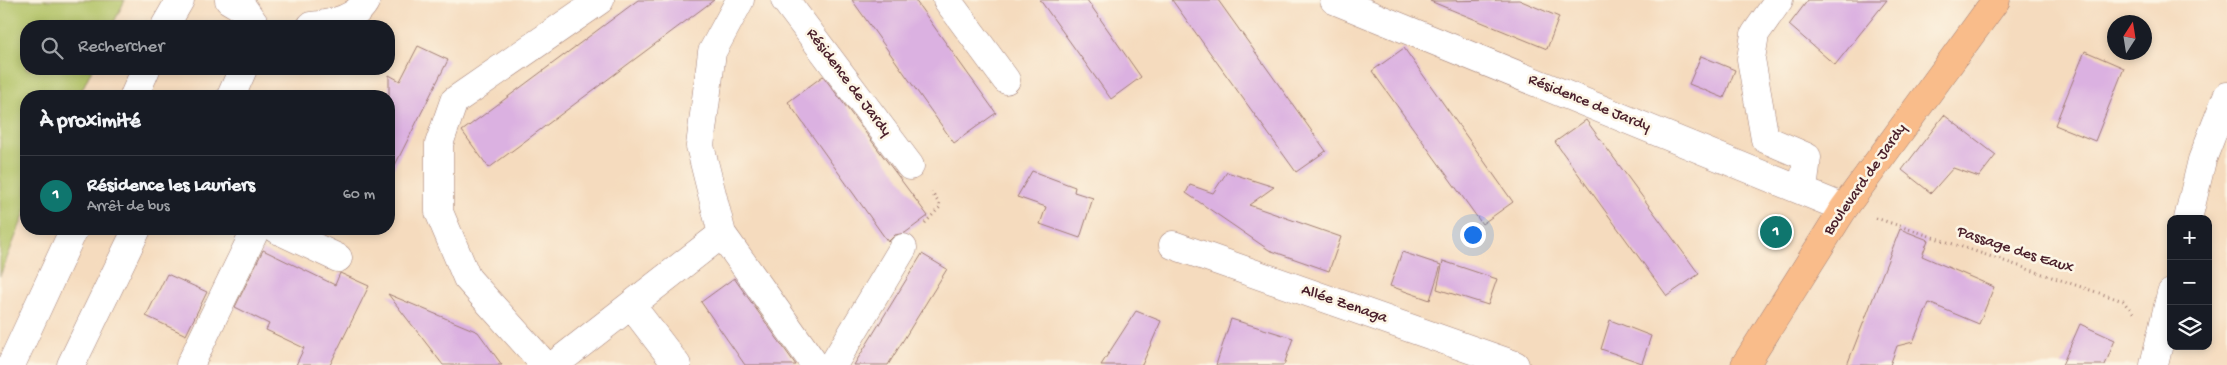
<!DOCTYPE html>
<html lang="fr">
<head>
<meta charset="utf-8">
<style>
  :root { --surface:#171b24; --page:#242831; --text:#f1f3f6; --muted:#9ea1a6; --line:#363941; --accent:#0f766e }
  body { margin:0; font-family:"Gochi Hand",sans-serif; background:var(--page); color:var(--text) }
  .controls { position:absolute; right:15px; bottom:15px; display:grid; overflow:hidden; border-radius:10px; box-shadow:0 2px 8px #0003 }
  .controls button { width:45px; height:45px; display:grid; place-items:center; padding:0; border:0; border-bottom:1px solid var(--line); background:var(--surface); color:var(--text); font:25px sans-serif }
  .compass { position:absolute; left:2107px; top:15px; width:45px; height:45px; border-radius:50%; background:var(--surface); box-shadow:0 2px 8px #0003; rotate:12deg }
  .you { position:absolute; left:1472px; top:234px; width:18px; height:18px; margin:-12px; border:4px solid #fff; border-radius:50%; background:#1a73e8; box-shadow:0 0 0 8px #1a73e833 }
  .badge { display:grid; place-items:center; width:32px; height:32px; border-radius:50%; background:var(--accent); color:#fff; font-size:16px; font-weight:700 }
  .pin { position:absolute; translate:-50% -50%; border:2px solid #fff; box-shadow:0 1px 5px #0006 }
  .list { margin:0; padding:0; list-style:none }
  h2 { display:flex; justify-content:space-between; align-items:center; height:65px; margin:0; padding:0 20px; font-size:21px }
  h2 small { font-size:16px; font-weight:400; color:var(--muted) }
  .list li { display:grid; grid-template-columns:32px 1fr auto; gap:15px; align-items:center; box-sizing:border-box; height:80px; padding:0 20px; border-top:1px solid var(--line) }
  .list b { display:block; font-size:19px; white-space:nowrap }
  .list p { margin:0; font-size:16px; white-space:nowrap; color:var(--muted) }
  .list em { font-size:16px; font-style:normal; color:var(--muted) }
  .icon { flex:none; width:28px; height:28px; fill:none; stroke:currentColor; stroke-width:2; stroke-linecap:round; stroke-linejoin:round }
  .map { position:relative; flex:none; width:2227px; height:365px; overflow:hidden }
  .search { position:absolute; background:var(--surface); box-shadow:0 2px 8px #0003; left:20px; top:20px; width:375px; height:55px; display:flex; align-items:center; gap:12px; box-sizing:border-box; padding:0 18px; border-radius:20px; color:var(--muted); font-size:19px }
  .panel { position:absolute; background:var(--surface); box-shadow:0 2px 8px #0003; left:20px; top:90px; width:375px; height:145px; border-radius:20px }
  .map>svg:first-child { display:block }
  .green { fill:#b1c265; stroke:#7e7048 }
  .building { fill:#dbb1e1 }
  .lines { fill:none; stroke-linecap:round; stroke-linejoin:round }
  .minor-casing { stroke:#a07d74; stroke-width:29 }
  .major-casing { stroke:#a07d74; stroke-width:29 }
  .path { stroke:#a07d74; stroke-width:3; stroke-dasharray:1 4; stroke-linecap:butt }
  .minor { stroke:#fff; stroke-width:28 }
  .major { stroke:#f9bc8a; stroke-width:28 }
  .labels { text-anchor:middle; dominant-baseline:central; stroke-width:5; stroke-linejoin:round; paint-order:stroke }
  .street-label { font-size:16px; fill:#4a1f2b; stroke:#fcf5e5 }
</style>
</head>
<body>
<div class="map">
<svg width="2227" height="365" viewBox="0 0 2227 365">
  <rect width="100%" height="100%" fill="#fcf5e5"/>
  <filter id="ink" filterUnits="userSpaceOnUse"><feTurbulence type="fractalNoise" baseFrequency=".02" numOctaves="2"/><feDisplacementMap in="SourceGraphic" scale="10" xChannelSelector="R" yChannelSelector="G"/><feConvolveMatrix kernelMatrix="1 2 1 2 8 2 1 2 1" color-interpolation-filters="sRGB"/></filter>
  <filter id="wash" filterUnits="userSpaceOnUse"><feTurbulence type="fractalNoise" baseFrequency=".0096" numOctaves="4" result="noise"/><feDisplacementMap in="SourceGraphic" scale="20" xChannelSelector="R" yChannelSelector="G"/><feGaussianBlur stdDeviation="1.12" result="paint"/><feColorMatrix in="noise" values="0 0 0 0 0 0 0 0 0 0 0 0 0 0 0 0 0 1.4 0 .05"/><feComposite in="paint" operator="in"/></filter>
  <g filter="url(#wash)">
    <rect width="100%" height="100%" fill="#f5dbbe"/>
    <path class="green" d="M 0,0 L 125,0 L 112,26 L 26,26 L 26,69 L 92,69 L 79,96 L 26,96 L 26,210 L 0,276 Z"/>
    <g id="blocks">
      <path class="building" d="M 638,0 L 714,0 L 489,168 L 462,131 Z
        M 852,0 L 915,0 L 996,113 L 954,143 Z
        M 1040,0 L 1087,0 L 1141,77 L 1111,99 Z
        M 1172,0 L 1218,0 L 1326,151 L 1296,172 Z
        M 1519,0 L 1559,17 L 1547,49 L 1430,1 Z
        M 1808,0 L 1887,0 L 1835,65 L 1789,25 Z
        M 418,46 L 448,60 L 389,177 L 389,75 L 400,81 Z
        M 1404,48 L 1513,202 L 1482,224 L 1372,71 Z
        M 2085,51 L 2124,68 L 2095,141 L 2055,125 Z
        M 1701,56 L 1735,70 L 1724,98 L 1689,84 Z
        M 823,76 L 928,216 L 905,233 L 895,235 L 888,242 L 788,102 Z
        M 1944,115 L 1996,155 L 1979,177 L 1953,168 L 1931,193 L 1902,170 Z
        M 1586,120 L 1699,274 L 1667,296 L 1555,142 Z
        M 1032,171 L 1075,187 L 1074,192 L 1093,198 L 1080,238 L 1040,224 L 1046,207 L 1017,197 Z
        M 1227,172 L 1274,187 L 1249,205 L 1341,237 L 1329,271 L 1269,250 L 1186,193 L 1190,185 L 1213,193 Z
        M 1900,229 L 1928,240 L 1922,256 L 1994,287 L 1979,324 L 1929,303 L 1913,342 L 1897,346 L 1890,365 L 1847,365 Z
        M 263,250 L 335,285 L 340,273 L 369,286 L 330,365 L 296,365 L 304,348 L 266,330 L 269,324 L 235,307 Z
        M 1402,252 L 1441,265 L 1430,300 L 1390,286 Z
        M 922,254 L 947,269 L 888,365 L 854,365 Z
        M 1443,261 L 1497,279 L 1488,305 L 1437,289 Z
        M 167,274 L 207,292 L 186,335 L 146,316 Z
        M 734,278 L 796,365 L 745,365 L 701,302 Z
        M 388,294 L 478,332 L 502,365 L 443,365 Z
        M 1136,311 L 1161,321 L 1142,365 L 1101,365 Z
        M 1231,319 L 1293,338 L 1284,365 L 1216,365 Z
        M 1610,320 L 1651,336 L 1642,363 L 1601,349 Z
        M 2080,324 L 2115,340 L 2105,365 L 2062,365 Z"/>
    </g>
  </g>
  <g filter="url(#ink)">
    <use href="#blocks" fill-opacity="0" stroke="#a07d74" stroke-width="1"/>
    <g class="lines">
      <g class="minor-casing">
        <path id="minor" d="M 229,0 L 244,9 L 256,26
          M 740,0 L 712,52 L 700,146 L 722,234 L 815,365
          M 785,0 L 910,166
          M 947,0 L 1006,80
          M 1334,0 L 1844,208
          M 1779,0 L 1755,34 L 1751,59 L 1765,139 L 1807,157 L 1803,191
          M 165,26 L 180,0
          M 311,26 C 331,24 357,19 366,0
          M 134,96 L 146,69
          M 231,96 L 243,69
          M 2188,219 L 2202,160 L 2227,96
          M 276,229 L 338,258
          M 1173,245 L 1515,365
          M 631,305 L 677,365
          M 11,365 L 74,229
          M 71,365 L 137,229
          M 190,365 L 256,229
          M 545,365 L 467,278 L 439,212 L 439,144 L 454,101 L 600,0
          M 554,365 L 722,234
          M 833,365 L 903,248
          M 2154,365 L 2171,293"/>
      </g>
      <g class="major-casing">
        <path id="major" d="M 1745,365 L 1844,208 L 1996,0"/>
      </g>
      <path class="path" d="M 1876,218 L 2123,301 L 2133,313
        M 925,223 L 941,206 L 931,192"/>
      <use href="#minor" class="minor"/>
      <use href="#major" class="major"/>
    </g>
  </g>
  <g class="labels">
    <g class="street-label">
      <text transform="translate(848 83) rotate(53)">Résidence de Jardy</text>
      <text transform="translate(1589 104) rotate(22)">Résidence de Jardy</text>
      <text transform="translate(1866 180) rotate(-55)">Boulevard de Jardy</text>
      <text transform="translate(2015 251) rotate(18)">Passage des Eaux</text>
      <text transform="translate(1344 305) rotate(19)">Allée Zenaga</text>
    </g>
  </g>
</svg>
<div class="controls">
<button>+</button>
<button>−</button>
<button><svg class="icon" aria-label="layers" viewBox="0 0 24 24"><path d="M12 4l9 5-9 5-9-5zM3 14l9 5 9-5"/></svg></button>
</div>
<svg class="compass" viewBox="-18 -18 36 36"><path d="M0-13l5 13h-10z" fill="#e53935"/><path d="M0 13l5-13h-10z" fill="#9ea1a6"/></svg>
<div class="you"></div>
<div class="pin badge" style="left:1776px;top:232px">1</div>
<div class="search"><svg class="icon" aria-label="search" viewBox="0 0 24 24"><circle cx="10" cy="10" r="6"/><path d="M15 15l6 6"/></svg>Rechercher</div>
<section class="panel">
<h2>À proximité<small></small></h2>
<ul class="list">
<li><span class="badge">1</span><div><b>Résidence les Lauriers</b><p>Arrêt de bus</p></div><em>60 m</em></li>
</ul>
</section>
</div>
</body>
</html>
